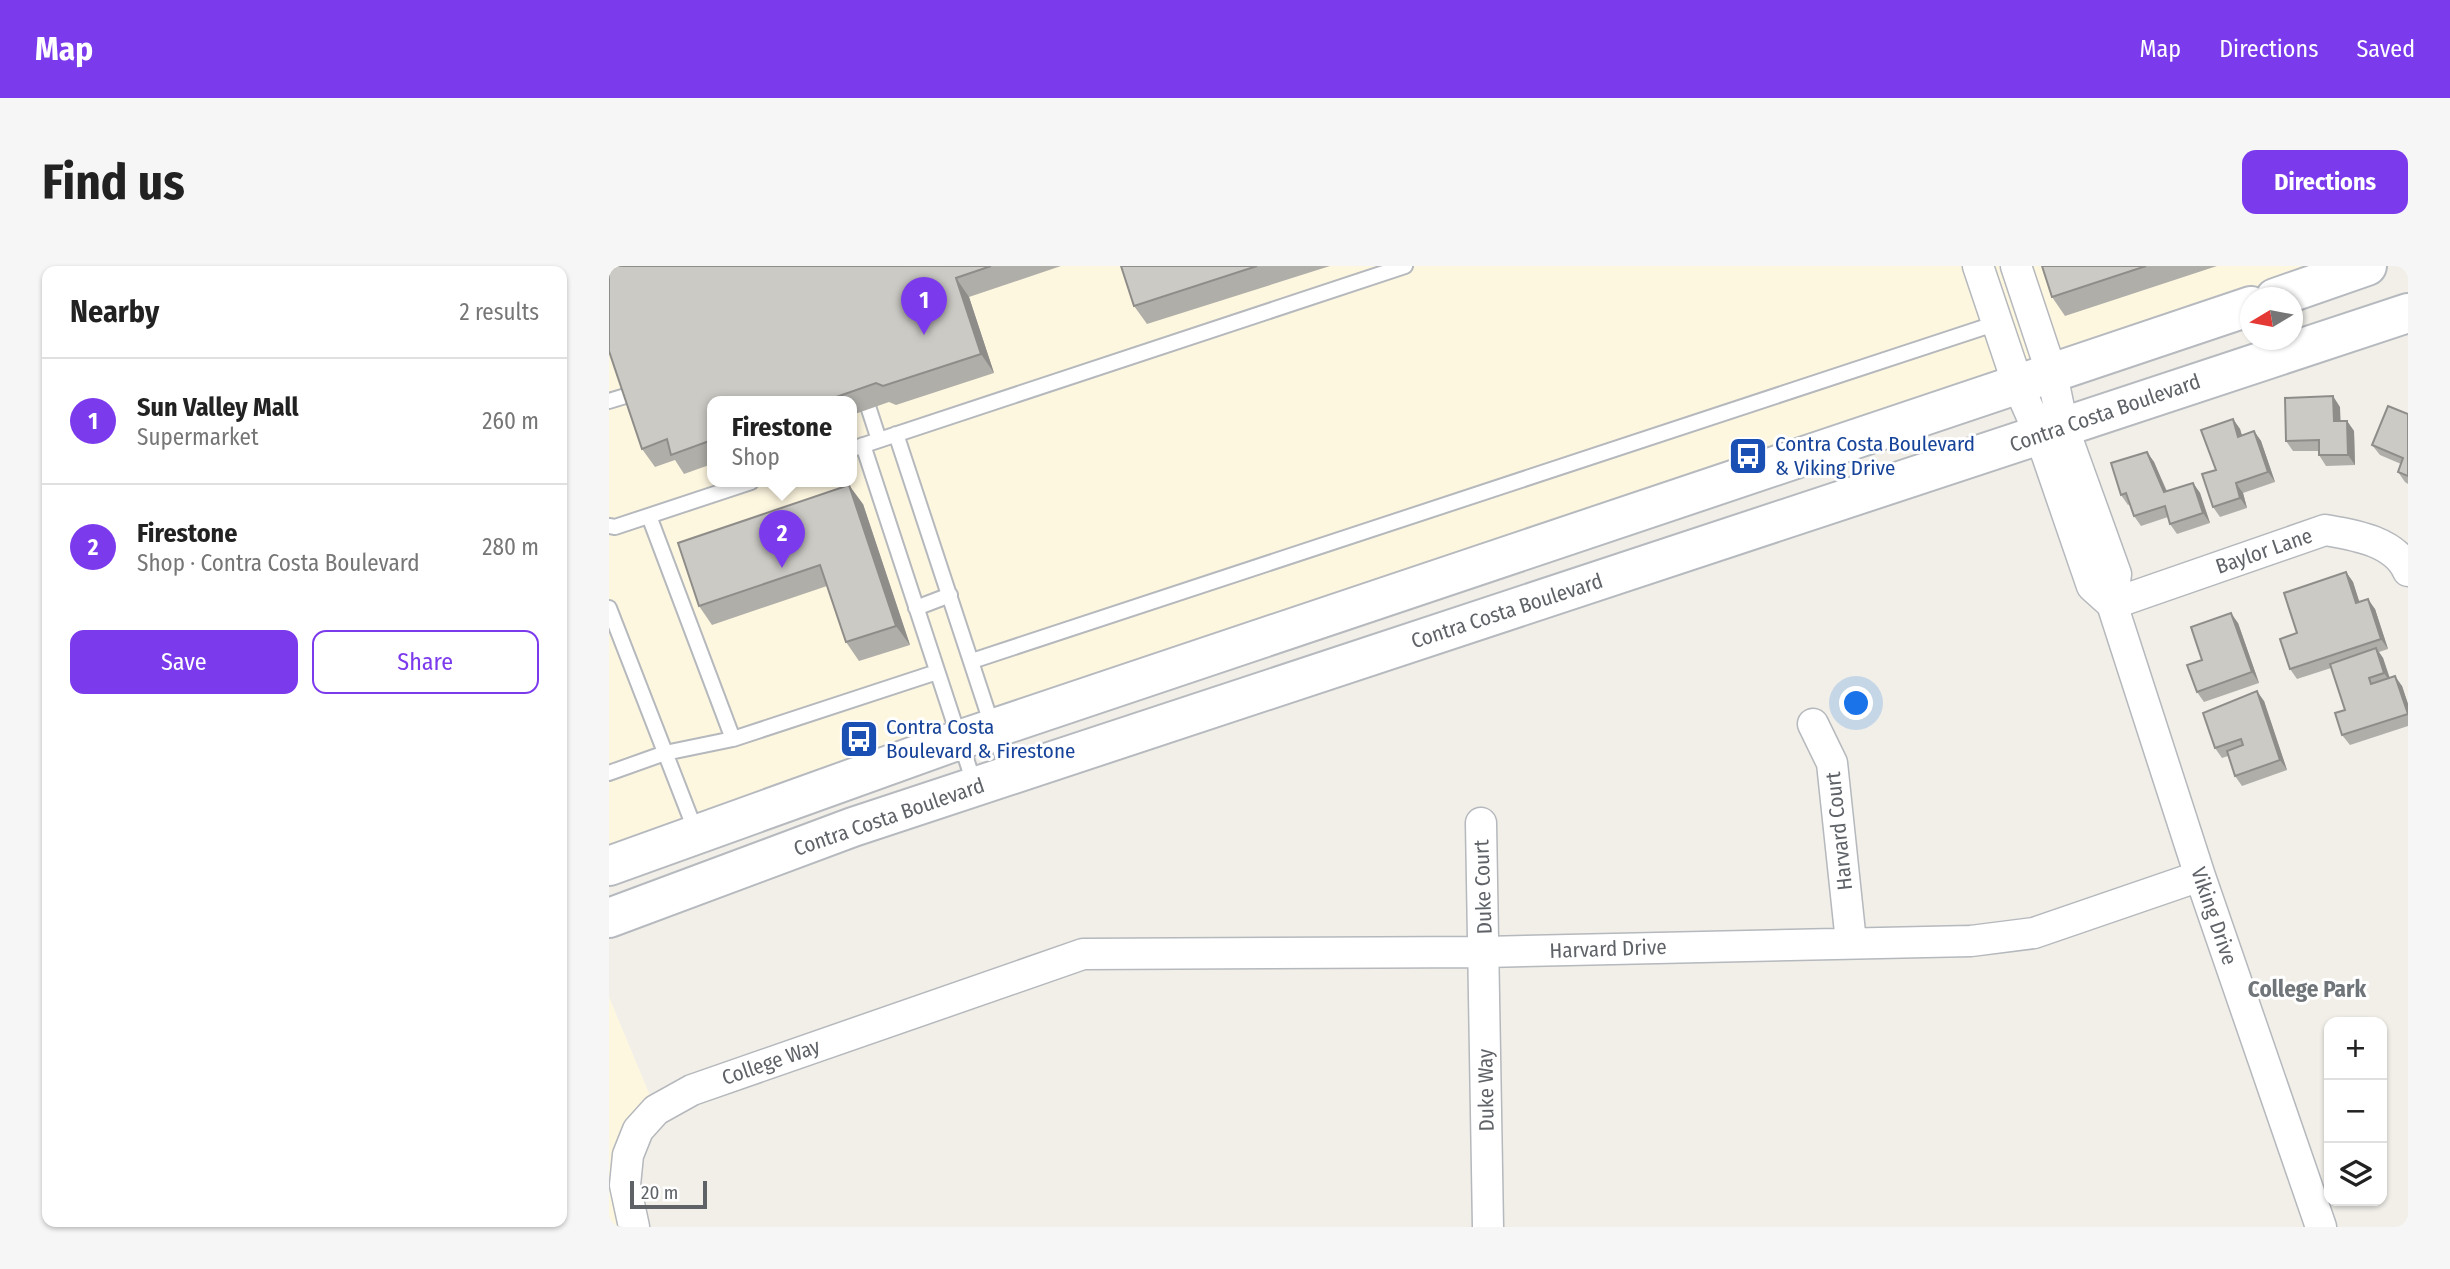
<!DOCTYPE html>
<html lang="en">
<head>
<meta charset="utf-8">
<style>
  :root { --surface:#fff; --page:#f6f6f6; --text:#222; --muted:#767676; --line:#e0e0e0; --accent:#7c3aed }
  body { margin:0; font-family:"Fira Sans Condensed",sans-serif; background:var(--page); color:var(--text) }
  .controls { position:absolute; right:21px; bottom:21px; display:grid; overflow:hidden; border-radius:14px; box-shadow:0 2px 5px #0004 }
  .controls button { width:63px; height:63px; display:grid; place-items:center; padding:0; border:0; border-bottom:2px solid var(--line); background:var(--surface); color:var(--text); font:35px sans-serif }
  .compass { position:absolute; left:1631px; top:21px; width:63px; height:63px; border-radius:50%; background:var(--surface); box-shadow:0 2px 5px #0004; rotate:260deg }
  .scale { position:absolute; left:21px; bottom:18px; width:77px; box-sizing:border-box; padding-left:7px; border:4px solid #5f6368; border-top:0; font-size:19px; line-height:24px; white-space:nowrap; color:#5f6368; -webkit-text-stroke:5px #fff; paint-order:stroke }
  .you { position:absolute; left:1248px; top:438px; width:24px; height:24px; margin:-18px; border:5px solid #fff; border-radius:50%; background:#1a73e8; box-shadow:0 0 0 10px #1a73e833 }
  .badge { display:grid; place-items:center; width:46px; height:46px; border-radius:50%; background:var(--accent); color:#fff; font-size:23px; font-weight:700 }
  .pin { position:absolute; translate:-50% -58px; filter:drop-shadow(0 2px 4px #0008) }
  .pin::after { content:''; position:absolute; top:37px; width:24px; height:21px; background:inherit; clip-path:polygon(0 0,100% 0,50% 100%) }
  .popup { position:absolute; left:98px; top:130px; width:150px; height:91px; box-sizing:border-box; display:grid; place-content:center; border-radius:14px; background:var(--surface); filter:drop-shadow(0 2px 5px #0005); font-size:23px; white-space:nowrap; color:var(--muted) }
  .popup b { font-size:26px; color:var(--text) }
  .popup::after { content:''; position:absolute; left:50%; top:100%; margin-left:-14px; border:14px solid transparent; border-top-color:var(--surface) }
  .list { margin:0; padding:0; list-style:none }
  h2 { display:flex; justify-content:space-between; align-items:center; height:91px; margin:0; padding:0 28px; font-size:30px }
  h2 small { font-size:23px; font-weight:400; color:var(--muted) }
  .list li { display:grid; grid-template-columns:46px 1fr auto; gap:21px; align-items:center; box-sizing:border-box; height:126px; padding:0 28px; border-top:2px solid var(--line) }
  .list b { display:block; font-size:26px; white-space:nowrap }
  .list p { margin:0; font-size:23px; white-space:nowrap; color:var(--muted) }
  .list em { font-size:23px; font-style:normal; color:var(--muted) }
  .actions { display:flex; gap:14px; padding:21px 28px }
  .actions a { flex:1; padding:16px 0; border:2px solid var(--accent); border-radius:14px; text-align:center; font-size:24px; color:var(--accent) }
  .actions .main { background:var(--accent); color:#fff }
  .icon { flex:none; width:38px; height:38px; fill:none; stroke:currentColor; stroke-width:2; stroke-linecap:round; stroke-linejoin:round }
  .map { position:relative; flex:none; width:1799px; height:961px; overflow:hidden; border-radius:14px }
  header { display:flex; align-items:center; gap:42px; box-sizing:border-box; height:98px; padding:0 35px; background:var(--accent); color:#fff }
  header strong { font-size:33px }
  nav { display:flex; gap:38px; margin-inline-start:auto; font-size:24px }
  .intro { display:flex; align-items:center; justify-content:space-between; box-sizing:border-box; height:168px; padding:0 42px }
  h1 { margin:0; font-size:49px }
  .button { padding:18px 32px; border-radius:14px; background:var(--accent); color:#fff; font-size:24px; font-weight:700 }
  main { display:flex; gap:42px; padding:0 42px }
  aside { flex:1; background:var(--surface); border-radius:14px; box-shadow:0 2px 5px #0004 }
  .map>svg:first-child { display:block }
  .commercial { fill:#fef7e0; fill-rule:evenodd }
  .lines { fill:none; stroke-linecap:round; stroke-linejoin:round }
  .lane-casing { stroke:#b5b8bc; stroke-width:18 }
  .street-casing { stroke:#b5b8bc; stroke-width:33 }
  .secondary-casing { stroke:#b6babf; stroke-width:42 }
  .lane { stroke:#fff; stroke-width:14 }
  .street { stroke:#fff; stroke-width:30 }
  .secondary { stroke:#fff; stroke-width:38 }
  .wall { fill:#afaea9 }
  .shaded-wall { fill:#8f8d8a }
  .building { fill:#cccac5; stroke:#8f8d8a; stroke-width:2 }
  .labels { text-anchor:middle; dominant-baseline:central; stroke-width:6; stroke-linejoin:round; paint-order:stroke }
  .street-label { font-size:21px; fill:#5f6368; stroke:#fff }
  .transit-label { font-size:21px; fill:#164399; stroke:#fff; text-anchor:start }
  .neighbourhood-label { font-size:23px; font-weight:bold; fill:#70757a; stroke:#fff }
</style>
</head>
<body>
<header>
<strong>Map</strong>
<nav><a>Map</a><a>Directions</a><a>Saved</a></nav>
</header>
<div class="intro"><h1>Find us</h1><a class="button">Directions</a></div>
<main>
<aside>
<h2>Nearby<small>2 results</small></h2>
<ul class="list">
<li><span class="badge">1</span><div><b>Sun Valley Mall</b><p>Supermarket</p></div><em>260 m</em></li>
<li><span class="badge">2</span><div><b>Firestone</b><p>Shop · Contra Costa Boulevard</p></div><em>280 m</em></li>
</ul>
<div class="actions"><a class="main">Save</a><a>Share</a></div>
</aside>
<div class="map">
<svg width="1799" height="961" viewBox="0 0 1799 961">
  <rect width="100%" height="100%" fill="#f1efe8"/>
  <path class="commercial" d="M 0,0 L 1758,0 L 0,600 ZM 103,136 L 243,136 L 243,216 L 103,216 Z
    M 0,731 L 47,844 L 29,864 L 25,961 L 0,961 Z"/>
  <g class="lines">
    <g class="lane-casing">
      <path id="lane" d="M 255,128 L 270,174
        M 0,135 L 23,128
        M 287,168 L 399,508
        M 254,179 L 366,520
        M 243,183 L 796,0
        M 40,250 L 124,473 L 328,406
        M 0,260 L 6,261 L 142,216
        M 0,342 L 87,566
        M 307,342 L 341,329
        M 363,395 L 1388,57
        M 0,507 L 56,487 L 124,473"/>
    </g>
    <g class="street-casing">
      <path id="street" d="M 1369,0 L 1409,119 L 1431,169 L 1483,320 L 1503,338
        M 1407,0 L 1443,108 L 1454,161 L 1507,308 L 1503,338 L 1591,610 L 1712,961
        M 1503,338 L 1716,264 C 1745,269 1786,275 1799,305
        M 1204,458 L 1223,497 L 1242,676
        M 872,557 L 879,961
        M 25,961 L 16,919 L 19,889 L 29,864 L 47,844 L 83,824 L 474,688 L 876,686 L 1362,675 L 1425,667 L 1591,610"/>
    </g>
    <g class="secondary-casing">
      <path id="secondary" d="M 1666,32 L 1758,0
        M 0,600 L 350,474 L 1642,40
        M 0,652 L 244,561 L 1799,47"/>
    </g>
    <use href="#lane" class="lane"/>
    <use href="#street" class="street"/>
    <use href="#secondary" class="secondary"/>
  </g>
  <path class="wall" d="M 0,0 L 452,0 L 360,31 L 385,107 L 287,139 L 280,136 L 243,149 L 243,136 L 103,136 L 103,198 L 75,208 L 66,194 L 46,201 L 33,183 Z
    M 512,0 L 721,0 L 538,58 L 525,40 Z
    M 1433,0 L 1608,0 L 1456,50 L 1443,31 Z
    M 1731,141 L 1731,155 L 1738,155 L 1745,165 L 1746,199 L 1717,200 L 1710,189 L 1710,185 L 1684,185 L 1677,175 Z
    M 1799,148 L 1799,218 L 1796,216 L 1789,206 L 1792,198 L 1771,189 L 1763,179 Z
    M 1624,153 L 1631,163 L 1633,169 L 1645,165 L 1652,175 L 1666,216 L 1634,227 L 1638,242 L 1611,251 L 1604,241 L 1607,204 Z
    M 1538,186 L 1545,196 L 1558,225 L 1584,217 L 1591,227 L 1601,257 L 1568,268 L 1561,258 L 1559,251 L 1532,260 L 1525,250 L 1521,238 L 1519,239 L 1512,229 Z
    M 254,238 L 301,379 L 250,395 L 237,376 L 218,320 L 103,359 L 90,340 Z
    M 1737,306 L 1744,316 L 1750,336 L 1766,343 L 1779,383 L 1770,386 L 1774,392 L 1781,412 L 1793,420 L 1799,438 L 1799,460 L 1741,479 L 1733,469 L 1736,444 L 1722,402 L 1688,413 L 1681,403 L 1688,367 Z
    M 1629,357 L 1650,417 L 1595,436 L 1588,426 L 1593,394 Z
    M 1655,435 L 1678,504 L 1633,520 L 1626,510 L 1619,490 L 1613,492 L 1606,482 Z"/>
  <path class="shaded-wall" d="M 347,12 L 360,31 L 385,107 L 372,88 Z
    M 1724,130 L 1731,141 L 1732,165 L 1725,155 Z
    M 1624,153 L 1631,163 L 1636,181 L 1629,171 Z
    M 1738,155 L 1745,165 L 1746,199 L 1739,189 Z
    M 1645,165 L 1652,175 L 1666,216 L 1659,206 Z
    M 1538,186 L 1545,196 L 1562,236 L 1555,226 Z
    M 1584,217 L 1591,227 L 1601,257 L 1594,247 Z
    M 1627,217 L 1634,227 L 1638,242 L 1631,232 Z
    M 240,219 L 254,238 L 301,379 L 287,360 Z
    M 1737,306 L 1744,316 L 1754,347 L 1747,337 Z
    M 1759,333 L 1766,343 L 1779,383 L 1772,373 Z
    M 1622,347 L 1629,357 L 1650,417 L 1643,406 Z
    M 1767,382 L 1774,392 L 1782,417 L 1775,407 Z
    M 1786,410 L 1793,420 L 1799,438 L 1799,449 Z
    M 1648,425 L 1655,435 L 1678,504 L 1671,494 Z"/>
  <path class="building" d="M 0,0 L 382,0 L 347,12 L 372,88 L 274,120 L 267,117 L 213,136 L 103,136 L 103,174 L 62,189 L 58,173 L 33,183 L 0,85 Z
    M 512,0 L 648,0 L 525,40 Z
    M 1433,0 L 1537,0 L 1443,31 Z
    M 1724,130 L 1725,155 L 1738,155 L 1739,189 L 1710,189 L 1710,174 L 1677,175 L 1676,132 Z
    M 1779,140 L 1799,148 L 1799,210 L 1789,206 L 1794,192 L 1763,179 Z
    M 1624,153 L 1629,171 L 1645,165 L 1659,206 L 1627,217 L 1631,232 L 1604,241 L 1593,208 L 1607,204 L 1592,164 Z
    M 1538,186 L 1555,226 L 1584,217 L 1594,247 L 1561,258 L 1556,240 L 1525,250 L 1517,227 L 1512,229 L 1502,197 Z
    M 240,219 L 287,360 L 237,376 L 211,299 L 90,340 L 69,277 Z
    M 1737,306 L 1747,337 L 1759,333 L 1772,373 L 1681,403 L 1671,373 L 1688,367 L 1675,327 Z
    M 1622,347 L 1643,406 L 1588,426 L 1578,399 L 1593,394 L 1582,361 Z
    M 1767,382 L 1775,407 L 1760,412 L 1762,418 L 1786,410 L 1799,448 L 1733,469 L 1726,447 L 1736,444 L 1721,398 Z
    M 1648,425 L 1671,494 L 1626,510 L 1618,485 L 1634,479 L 1632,473 L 1606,482 L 1594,447 Z"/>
  <defs>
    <g id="bus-square" transform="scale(2.0125)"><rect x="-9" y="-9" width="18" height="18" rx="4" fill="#1a4fb4" stroke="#fff"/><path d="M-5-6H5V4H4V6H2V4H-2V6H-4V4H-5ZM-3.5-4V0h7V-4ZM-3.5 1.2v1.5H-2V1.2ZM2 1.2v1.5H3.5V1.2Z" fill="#fff"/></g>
  </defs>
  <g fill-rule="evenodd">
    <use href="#bus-square" x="1139" y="190"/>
    <use href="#bus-square" x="250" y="473"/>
  </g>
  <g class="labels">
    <g class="street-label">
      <text transform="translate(1496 147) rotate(-19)">Contra Costa Boulevard</text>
      <text transform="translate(1655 285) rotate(-19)">Baylor Lane</text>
      <text transform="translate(898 345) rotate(-18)">Contra Costa Boulevard</text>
      <text transform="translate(280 551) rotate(-19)">Contra Costa Boulevard</text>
      <text transform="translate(1230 565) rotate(-96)">Harvard Court</text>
      <text transform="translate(874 621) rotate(-92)">Duke Court</text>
      <text transform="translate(1605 650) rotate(71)">Viking Drive</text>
      <text transform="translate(999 683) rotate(-2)">Harvard Drive</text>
      <text transform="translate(162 796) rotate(-19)">College Way</text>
      <text transform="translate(877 824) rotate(-91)">Duke Way</text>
    </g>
    <g class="transit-label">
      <text x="1166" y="178">Contra Costa Boulevard<tspan x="1166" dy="24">&amp; Viking Drive</tspan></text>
      <text x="277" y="461">Contra Costa<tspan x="277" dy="24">Boulevard &amp; Firestone</tspan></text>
    </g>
    <g class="neighbourhood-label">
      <text x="1698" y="723">College Park</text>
    </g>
  </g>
</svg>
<div class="controls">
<button>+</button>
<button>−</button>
<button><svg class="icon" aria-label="layers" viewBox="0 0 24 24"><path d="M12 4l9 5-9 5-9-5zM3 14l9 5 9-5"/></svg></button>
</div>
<svg class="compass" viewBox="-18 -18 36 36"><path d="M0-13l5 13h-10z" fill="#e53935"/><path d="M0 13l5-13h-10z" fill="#767676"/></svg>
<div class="scale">20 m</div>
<div class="you"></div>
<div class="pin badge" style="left:315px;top:69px">1</div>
<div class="pin badge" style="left:173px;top:302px">2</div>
<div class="popup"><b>Firestone</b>Shop</div>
</div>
</main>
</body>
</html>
